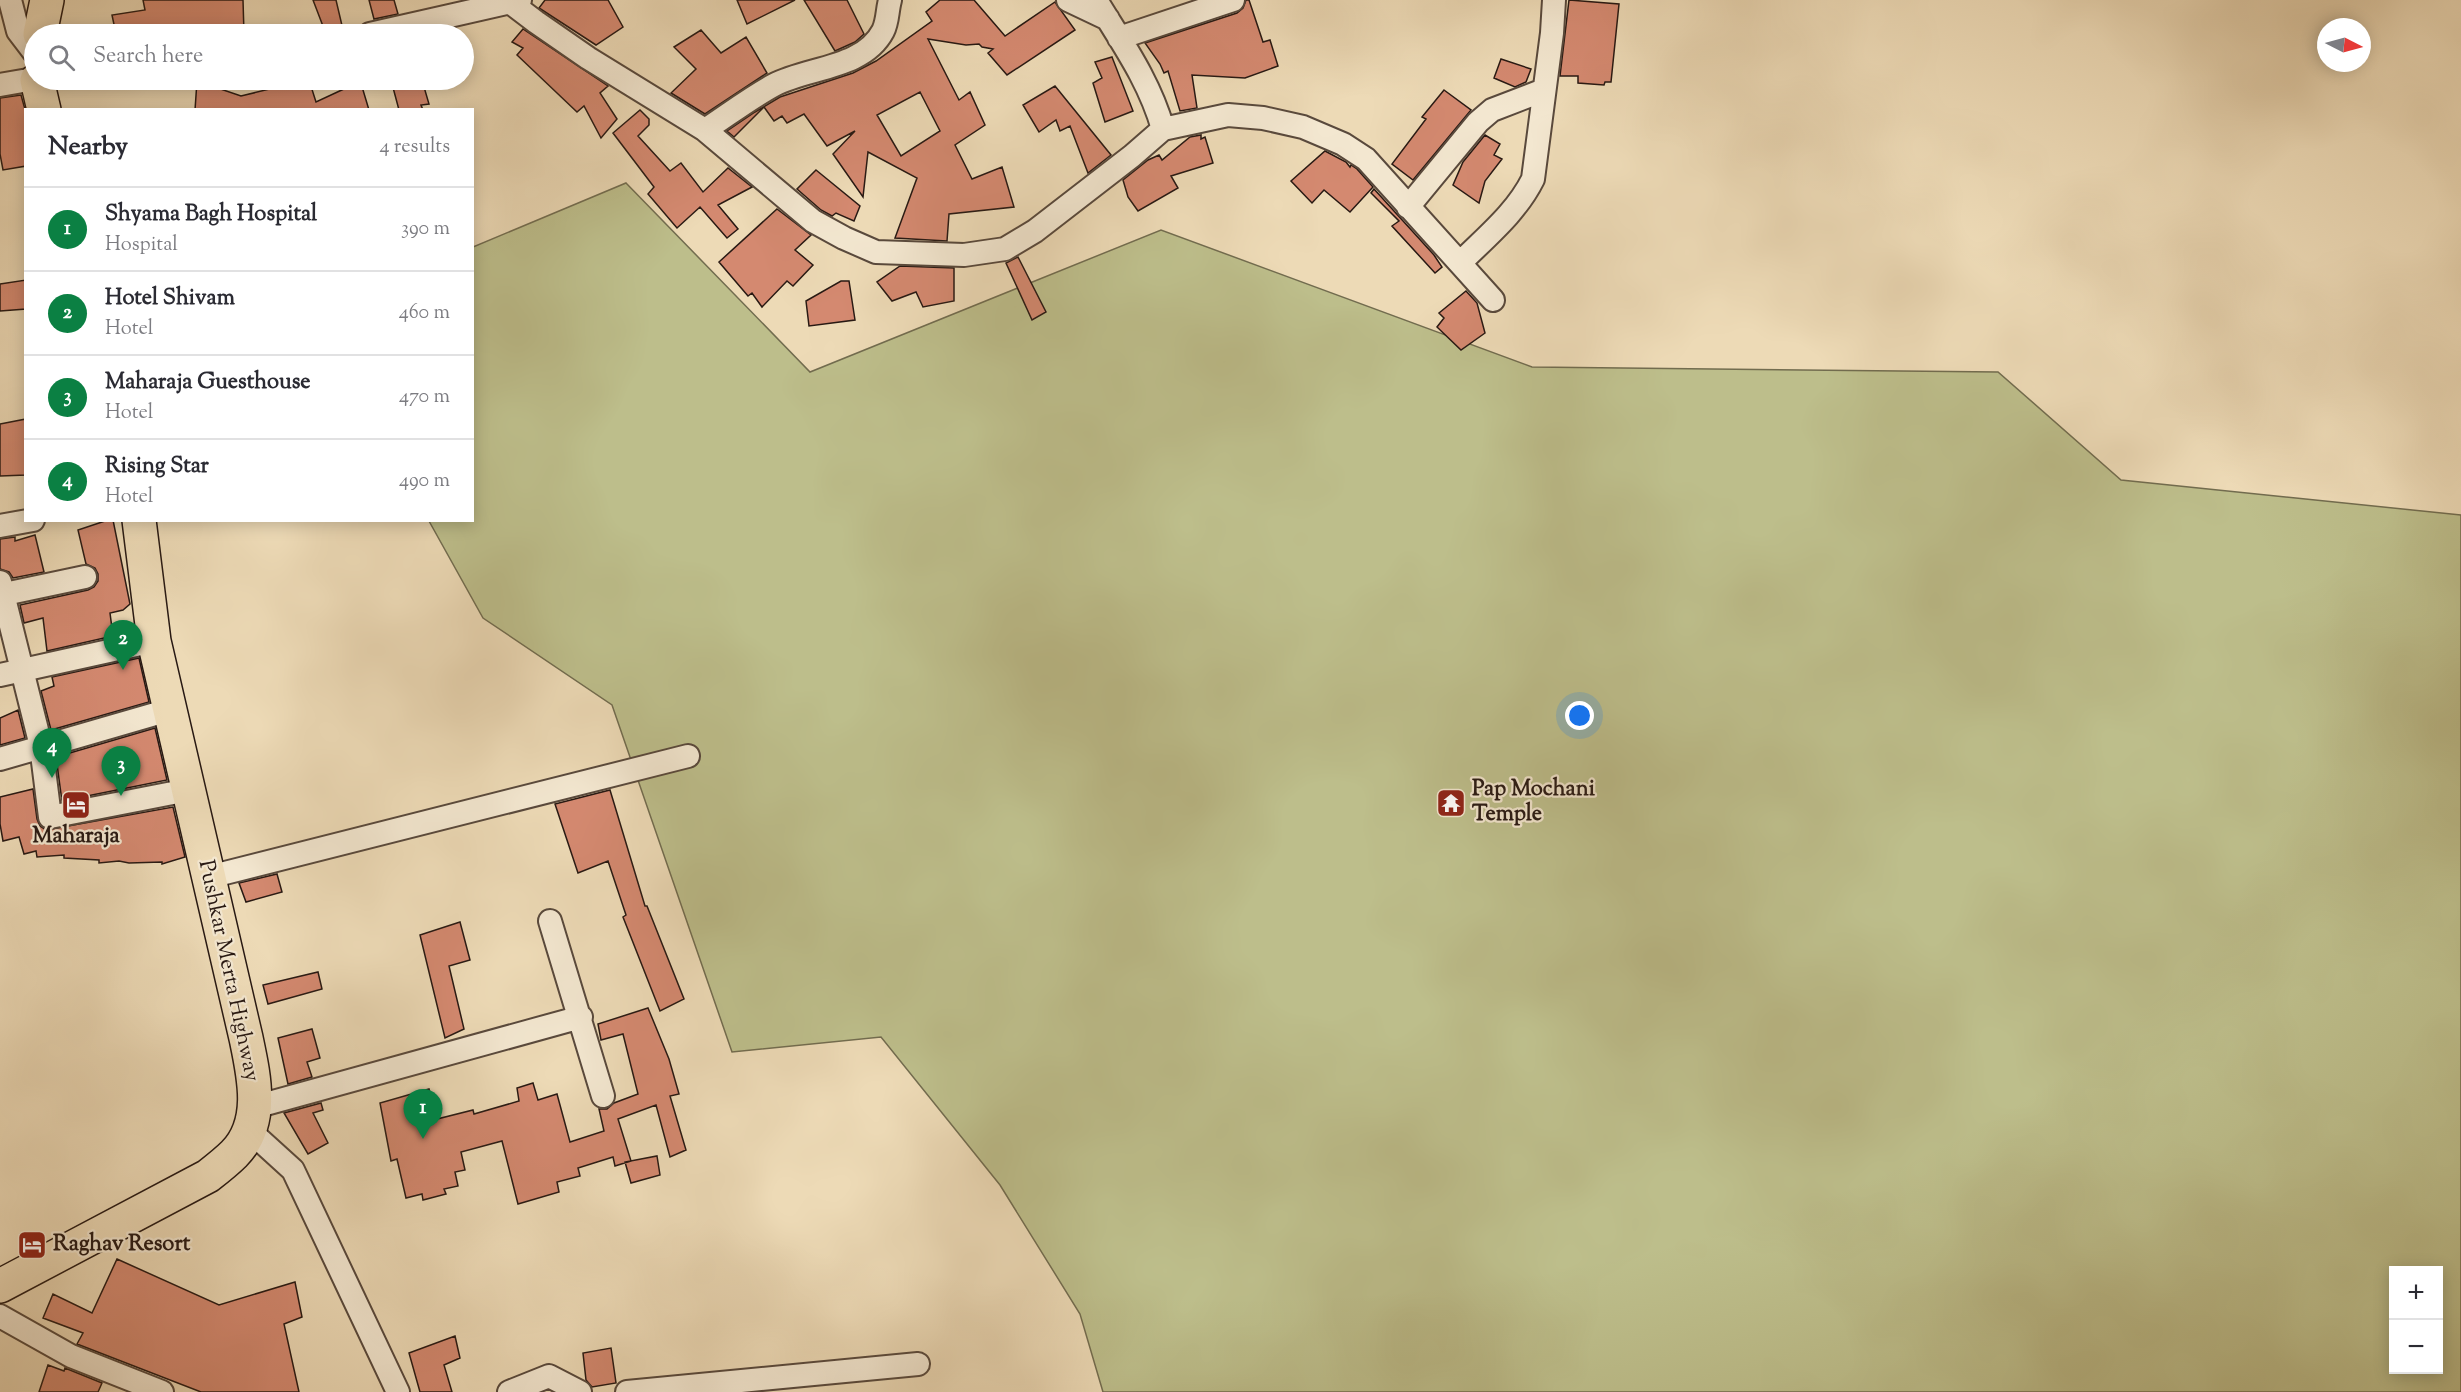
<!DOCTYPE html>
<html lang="en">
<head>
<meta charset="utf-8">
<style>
  :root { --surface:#fff; --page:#f2f2f3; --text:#2b2b33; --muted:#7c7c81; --line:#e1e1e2; --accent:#0b8043 }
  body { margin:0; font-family:"Sorts Mill Goudy",serif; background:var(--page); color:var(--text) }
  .controls { position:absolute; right:18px; bottom:18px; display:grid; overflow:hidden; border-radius:0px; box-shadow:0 3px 15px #0003 }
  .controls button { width:54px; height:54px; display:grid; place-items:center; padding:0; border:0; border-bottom:2px solid var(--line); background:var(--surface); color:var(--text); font:30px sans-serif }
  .compass { position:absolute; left:2317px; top:18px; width:54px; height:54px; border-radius:50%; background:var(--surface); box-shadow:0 3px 15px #0003; rotate:96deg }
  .you { position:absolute; left:1580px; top:716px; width:21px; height:21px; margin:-15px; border:4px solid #fff; border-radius:50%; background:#1a73e8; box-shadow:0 0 0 9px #1a73e833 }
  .badge { display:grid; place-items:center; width:39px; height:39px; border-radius:50%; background:var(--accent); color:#fff; font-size:20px; font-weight:700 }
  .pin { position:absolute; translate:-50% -50px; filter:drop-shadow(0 2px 3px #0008) }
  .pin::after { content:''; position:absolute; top:32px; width:21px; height:18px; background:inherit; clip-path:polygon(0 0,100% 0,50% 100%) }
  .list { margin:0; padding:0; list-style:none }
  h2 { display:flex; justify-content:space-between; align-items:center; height:78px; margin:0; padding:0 24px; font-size:26px }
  h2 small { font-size:20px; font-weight:400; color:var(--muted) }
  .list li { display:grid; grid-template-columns:39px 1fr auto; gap:18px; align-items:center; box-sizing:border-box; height:84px; padding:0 24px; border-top:2px solid var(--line) }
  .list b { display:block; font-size:22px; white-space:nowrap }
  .list p { margin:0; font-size:20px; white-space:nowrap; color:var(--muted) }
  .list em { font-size:20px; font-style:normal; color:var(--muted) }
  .icon { flex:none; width:33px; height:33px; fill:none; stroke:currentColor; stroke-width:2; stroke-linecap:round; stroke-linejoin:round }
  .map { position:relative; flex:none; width:2461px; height:1392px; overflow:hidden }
  .search { position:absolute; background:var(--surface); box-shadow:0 3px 15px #0003; left:24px; top:24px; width:450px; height:66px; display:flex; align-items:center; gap:15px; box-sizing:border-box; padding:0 21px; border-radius:33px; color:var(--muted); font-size:22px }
  .panel { position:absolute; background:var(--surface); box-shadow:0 3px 15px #0003; left:24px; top:108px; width:450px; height:414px; border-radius:0px }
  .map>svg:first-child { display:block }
  .green { fill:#bdbe8b; stroke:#726c4f; stroke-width:1.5; fill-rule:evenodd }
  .building { fill:#d48970; stroke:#281913; stroke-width:1.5; fill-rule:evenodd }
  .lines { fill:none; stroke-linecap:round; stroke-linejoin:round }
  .minor-casing { stroke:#59493c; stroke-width:26 }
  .highway-casing { stroke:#281913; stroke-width:36 }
  .minor { stroke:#f3e7d0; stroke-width:22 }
  .highway { stroke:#eddab6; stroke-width:33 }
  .labels { text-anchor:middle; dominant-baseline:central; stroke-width:4.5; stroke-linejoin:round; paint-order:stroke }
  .poi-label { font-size:22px; font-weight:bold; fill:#281913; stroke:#f3e7d0; text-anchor:start }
  .street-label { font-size:22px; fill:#281913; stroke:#f3e7d0 }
</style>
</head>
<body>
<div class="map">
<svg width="2461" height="1392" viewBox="0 0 2461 1392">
  <rect width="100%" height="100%" fill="#eddab6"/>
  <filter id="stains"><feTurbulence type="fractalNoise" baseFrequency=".00333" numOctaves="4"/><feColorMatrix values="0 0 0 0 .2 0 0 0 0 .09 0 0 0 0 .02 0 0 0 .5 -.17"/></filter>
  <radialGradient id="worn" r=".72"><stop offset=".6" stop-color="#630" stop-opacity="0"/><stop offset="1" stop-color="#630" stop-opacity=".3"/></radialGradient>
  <path class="green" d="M 626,183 L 810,372 L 1161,230 L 1532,367 L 1998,372 L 2121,480 L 2461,515 L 2461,1392 L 1103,1392 L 1080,1314 L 1000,1185 L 881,1037 L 732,1052 L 612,705 L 483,618 L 429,521 L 472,520 L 473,247 ZM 2394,1270 L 2438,1270 L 2438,1370 L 2394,1370 Z"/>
  <path class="building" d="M 143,0 L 243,0 L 244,34 L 116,34 L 112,15 L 145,10 Z
    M 313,0 L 336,0 L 344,34 L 326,34 Z
    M 369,0 L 394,0 L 398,14 L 374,19 Z
    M 545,0 L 608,0 L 623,27 L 596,45 L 539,8 Z
    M 737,0 L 795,0 L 747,24 Z
    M 804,0 L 847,0 L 864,34 L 855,42 L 835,51 Z
    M 940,0 L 974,0 L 1005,36 L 1055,2 L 1075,30 L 1007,75 L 988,53 L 993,49 L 982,47 L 979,44 L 966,45 L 928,39 L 959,100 L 970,92 L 985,125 L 955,145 L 972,179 L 1002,167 L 1014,207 L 949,214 L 947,241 L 895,238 L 917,178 L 868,152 L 863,197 L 833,154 L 855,131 L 827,146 L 804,114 L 787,123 L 782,116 L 774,121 L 764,107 L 734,137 L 727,131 L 755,112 L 780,97 L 853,73 L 876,61 L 932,21 L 926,12 ZM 920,92 L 940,131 L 901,156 L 877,115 Z
    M 1246,0 L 1249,0 L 1263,42 L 1270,40 L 1278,66 L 1245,78 L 1192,75 L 1197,108 L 1180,111 L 1168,71 L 1164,73 L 1160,64 L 1145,43 L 1237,13 L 1243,8 Z
    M 1569,0 L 1619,4 L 1611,82 L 1605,82 L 1604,85 L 1578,83 L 1578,76 L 1560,76 Z
    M 523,29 L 608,86 L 600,93 L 617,119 L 601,138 L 584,106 L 577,112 L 517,55 L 523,48 L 512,42 Z
    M 701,30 L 721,53 L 746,37 L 767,73 L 705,114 L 671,93 L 696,69 L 674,47 Z
    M 1112,57 L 1133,111 L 1105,122 L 1093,83 L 1102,78 L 1095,62 Z
    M 1501,59 L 1531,69 L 1526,82 L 1515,87 L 1494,78 Z
    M 307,80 L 309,80 L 316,102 L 346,88 L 343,80 L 360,80 L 369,110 L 195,110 L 197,81 L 241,96 Z
    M 391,80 L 422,80 L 429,104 L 421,105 L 423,110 L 399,110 Z
    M 1055,86 L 1111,155 L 1088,173 L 1070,126 L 1060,131 L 1056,120 L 1039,132 L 1023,105 Z
    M 1444,90 L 1471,110 L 1413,180 L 1392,164 L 1426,119 L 1422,117 Z
    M 21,95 L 26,113 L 26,166 L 3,170 L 0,154 L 0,98 Z
    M 640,110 L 649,119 L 649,125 L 638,136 L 670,171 L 681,163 L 703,192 L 728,168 L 752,187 L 718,205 L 738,229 L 727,238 L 700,207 L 677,228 L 648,194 L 654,187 L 613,133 Z
    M 1201,135 L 1201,139 L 1205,137 L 1213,163 L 1171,176 L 1178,188 L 1138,211 L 1128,197 L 1123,180 L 1148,160 L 1159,155 L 1162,160 L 1190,137 Z
    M 1485,135 L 1500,144 L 1494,155 L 1502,159 L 1485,181 L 1479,203 L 1453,185 L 1463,162 Z
    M 1325,151 L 1346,162 L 1350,167 L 1351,165 L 1357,169 L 1373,187 L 1350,212 L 1324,190 L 1312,203 L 1291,181 Z
    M 816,170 L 860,206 L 854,221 L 836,213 L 832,216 L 821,210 L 797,189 Z
    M 1374,189 L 1434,255 L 1442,267 L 1435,273 L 1392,226 L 1399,221 L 1371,193 Z
    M 777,209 L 811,235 L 795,250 L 813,265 L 793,286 L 787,281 L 762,307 L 752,293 L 748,296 L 719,262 Z
    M 1018,257 L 1046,312 L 1032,320 L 1006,263 Z
    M 900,266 L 954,268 L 954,301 L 923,307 L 916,292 L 892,301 L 877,282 Z
    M 26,280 L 26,309 L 0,311 L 0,284 Z
    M 841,281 L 849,281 L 855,320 L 809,326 L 806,301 Z
    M 1466,291 L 1477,303 L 1485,333 L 1461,350 L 1437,327 L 1444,318 L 1439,313 Z
    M 26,419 L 26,475 L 0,476 L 0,424 Z
    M 108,520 L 113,520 L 130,604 L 123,610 L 110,613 L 113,636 L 47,651 L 43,618 L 24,623 L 20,605 L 88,590 L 94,587 L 98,581 L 98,574 L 95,568 L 86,564 L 78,530 Z
    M 35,535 L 44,572 L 13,578 L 9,572 L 0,569 L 0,539 L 15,537 L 15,541 Z
    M 139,658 L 149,702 L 51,730 L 41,691 L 54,686 L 52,677 Z
    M 18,710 L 25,738 L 0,745 L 0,718 Z
    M 155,728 L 167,780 L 62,801 L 56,757 Z
    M 33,789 L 37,819 L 40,826 L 46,830 L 173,807 L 185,857 L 162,864 L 162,862 L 129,863 L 119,861 L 99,863 L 99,860 L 64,858 L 64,855 L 37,857 L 36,851 L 24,854 L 19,837 L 3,841 L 0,824 L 0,797 Z
    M 610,790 L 645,906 L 647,906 L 684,999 L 660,1011 L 623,917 L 626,915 L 608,861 L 578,873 L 555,804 Z
    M 277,874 L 282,892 L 246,902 L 239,883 Z
    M 460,922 L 470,960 L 449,966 L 464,1029 L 445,1038 L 420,935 Z
    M 318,972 L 322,989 L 268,1004 L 263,985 Z
    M 648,1008 L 669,1059 L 679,1094 L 670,1096 L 686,1150 L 670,1157 L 656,1105 L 618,1119 L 631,1161 L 615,1166 L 613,1157 L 578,1168 L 580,1176 L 557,1182 L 559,1192 L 518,1204 L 502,1141 L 461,1152 L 465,1170 L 455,1172 L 458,1186 L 444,1189 L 446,1194 L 423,1200 L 422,1194 L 406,1198 L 397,1159 L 391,1161 L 380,1103 L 429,1089 L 437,1119 L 473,1110 L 474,1114 L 519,1101 L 517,1088 L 533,1083 L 538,1100 L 557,1094 L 570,1142 L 604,1131 L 599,1109 L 607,1109 L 614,1103 L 638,1094 L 623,1034 L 601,1040 L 598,1024 Z
    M 312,1029 L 320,1058 L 307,1062 L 312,1077 L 288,1084 L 278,1038 Z
    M 321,1103 L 323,1110 L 313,1113 L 328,1143 L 308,1154 L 284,1113 Z
    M 657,1156 L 660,1175 L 631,1183 L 625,1162 Z
    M 117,1259 L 219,1305 L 295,1282 L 302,1317 L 284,1324 L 299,1392 L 201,1392 L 77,1344 L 83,1333 L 43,1318 L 53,1294 L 92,1313 Z
    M 455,1336 L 460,1358 L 444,1365 L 452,1392 L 420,1392 L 409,1353 Z
    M 611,1348 L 616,1383 L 592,1387 L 586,1380 L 583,1353 Z
    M 48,1365 L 64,1371 L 65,1368 L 102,1383 L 98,1392 L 39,1392 Z"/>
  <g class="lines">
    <g class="minor-casing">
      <path id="minor" d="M 10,0 L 18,31 L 34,52
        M 1068,0 L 1108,19
        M 1096,0 C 1122,43 1149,80 1163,129
        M 511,3 L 536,22 L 588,58 L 705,130 L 813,221 L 844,238 L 876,252 L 964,255 L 1005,249 L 1035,231 L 1132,156 L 1163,129 L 1228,115 L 1263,118 L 1303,127 L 1343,144 L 1366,159 L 1493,300
        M 370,34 L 520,0
        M 1119,38 L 1233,0
        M 0,85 L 34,79
        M 705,130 C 728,115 750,98 774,85 C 808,67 863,69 883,31 C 888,21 887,11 890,0
        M 1408,207 L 1478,122 L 1492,110 L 1544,90
        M 1460,263 C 1487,236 1516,213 1533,179 L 1552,33 L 1554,0
        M 0,526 L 33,520
        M 0,582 L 41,746 L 50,817 L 188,790
        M 0,595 L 85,577
        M 0,675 L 154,641
        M 0,759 L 169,710
        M 209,877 L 688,756
        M 550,921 L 603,1096
        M 255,1107 L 581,1017
        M 250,1131 L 293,1170 L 398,1392
        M 0,1316 L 71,1356 L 162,1392
        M 509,1392 L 549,1376 L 580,1392
        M 627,1392 L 918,1364"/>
    </g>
    <g class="highway-casing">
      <path id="highway" d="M 40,34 L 47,0
        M 37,80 L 44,110
        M 0,1286 L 208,1176 C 217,1169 226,1162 234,1154 C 265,1123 254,1076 246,1038 L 154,641 L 139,520"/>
    </g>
    <use href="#minor" class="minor"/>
    <use href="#highway" class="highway"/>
  </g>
  <defs>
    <g id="temple-square" transform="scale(1.5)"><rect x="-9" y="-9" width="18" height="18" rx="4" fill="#8f2418" stroke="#f3e7d0"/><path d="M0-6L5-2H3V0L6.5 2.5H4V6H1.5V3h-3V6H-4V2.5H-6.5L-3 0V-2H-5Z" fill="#fff"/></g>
    <g id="hotel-square" transform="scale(1.5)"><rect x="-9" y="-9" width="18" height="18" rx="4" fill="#8f2418" stroke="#f3e7d0"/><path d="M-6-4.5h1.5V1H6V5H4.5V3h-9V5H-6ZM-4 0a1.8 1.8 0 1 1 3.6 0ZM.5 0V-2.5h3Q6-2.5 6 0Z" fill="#fff"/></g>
  </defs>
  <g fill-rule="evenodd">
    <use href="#temple-square" x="1451" y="803"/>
    <use href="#hotel-square" x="76" y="805"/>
    <use href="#hotel-square" x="32" y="1245"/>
  </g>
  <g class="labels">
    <g class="poi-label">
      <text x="1472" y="790">Pap Mochani<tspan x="1472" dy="25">Temple</tspan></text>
      <text x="76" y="837" text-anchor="middle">Maharaja</text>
      <text x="53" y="1245">Raghav Resort</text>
    </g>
    <g class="street-label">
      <text transform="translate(228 971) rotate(78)">Pushkar Merta Highway</text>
    </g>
  </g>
  <rect width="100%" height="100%" filter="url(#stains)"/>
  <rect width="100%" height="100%" fill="url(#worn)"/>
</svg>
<div class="controls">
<button>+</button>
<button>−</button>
</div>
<svg class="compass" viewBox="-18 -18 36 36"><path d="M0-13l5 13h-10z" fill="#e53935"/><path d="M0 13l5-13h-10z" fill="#7c7c81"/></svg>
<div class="you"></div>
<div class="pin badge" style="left:423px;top:1139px">1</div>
<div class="pin badge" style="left:123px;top:670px">2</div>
<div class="pin badge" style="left:121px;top:796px">3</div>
<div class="pin badge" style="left:52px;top:778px">4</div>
<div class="search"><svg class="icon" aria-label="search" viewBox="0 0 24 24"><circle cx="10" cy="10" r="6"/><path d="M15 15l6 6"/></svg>Search here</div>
<section class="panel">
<h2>Nearby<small>4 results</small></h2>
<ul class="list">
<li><span class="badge">1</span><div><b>Shyama Bagh Hospital</b><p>Hospital</p></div><em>390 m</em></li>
<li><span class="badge">2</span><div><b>Hotel Shivam</b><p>Hotel</p></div><em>460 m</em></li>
<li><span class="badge">3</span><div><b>Maharaja Guesthouse</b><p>Hotel</p></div><em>470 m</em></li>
<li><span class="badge">4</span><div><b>Rising Star</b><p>Hotel</p></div><em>490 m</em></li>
</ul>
</section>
</div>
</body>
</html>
